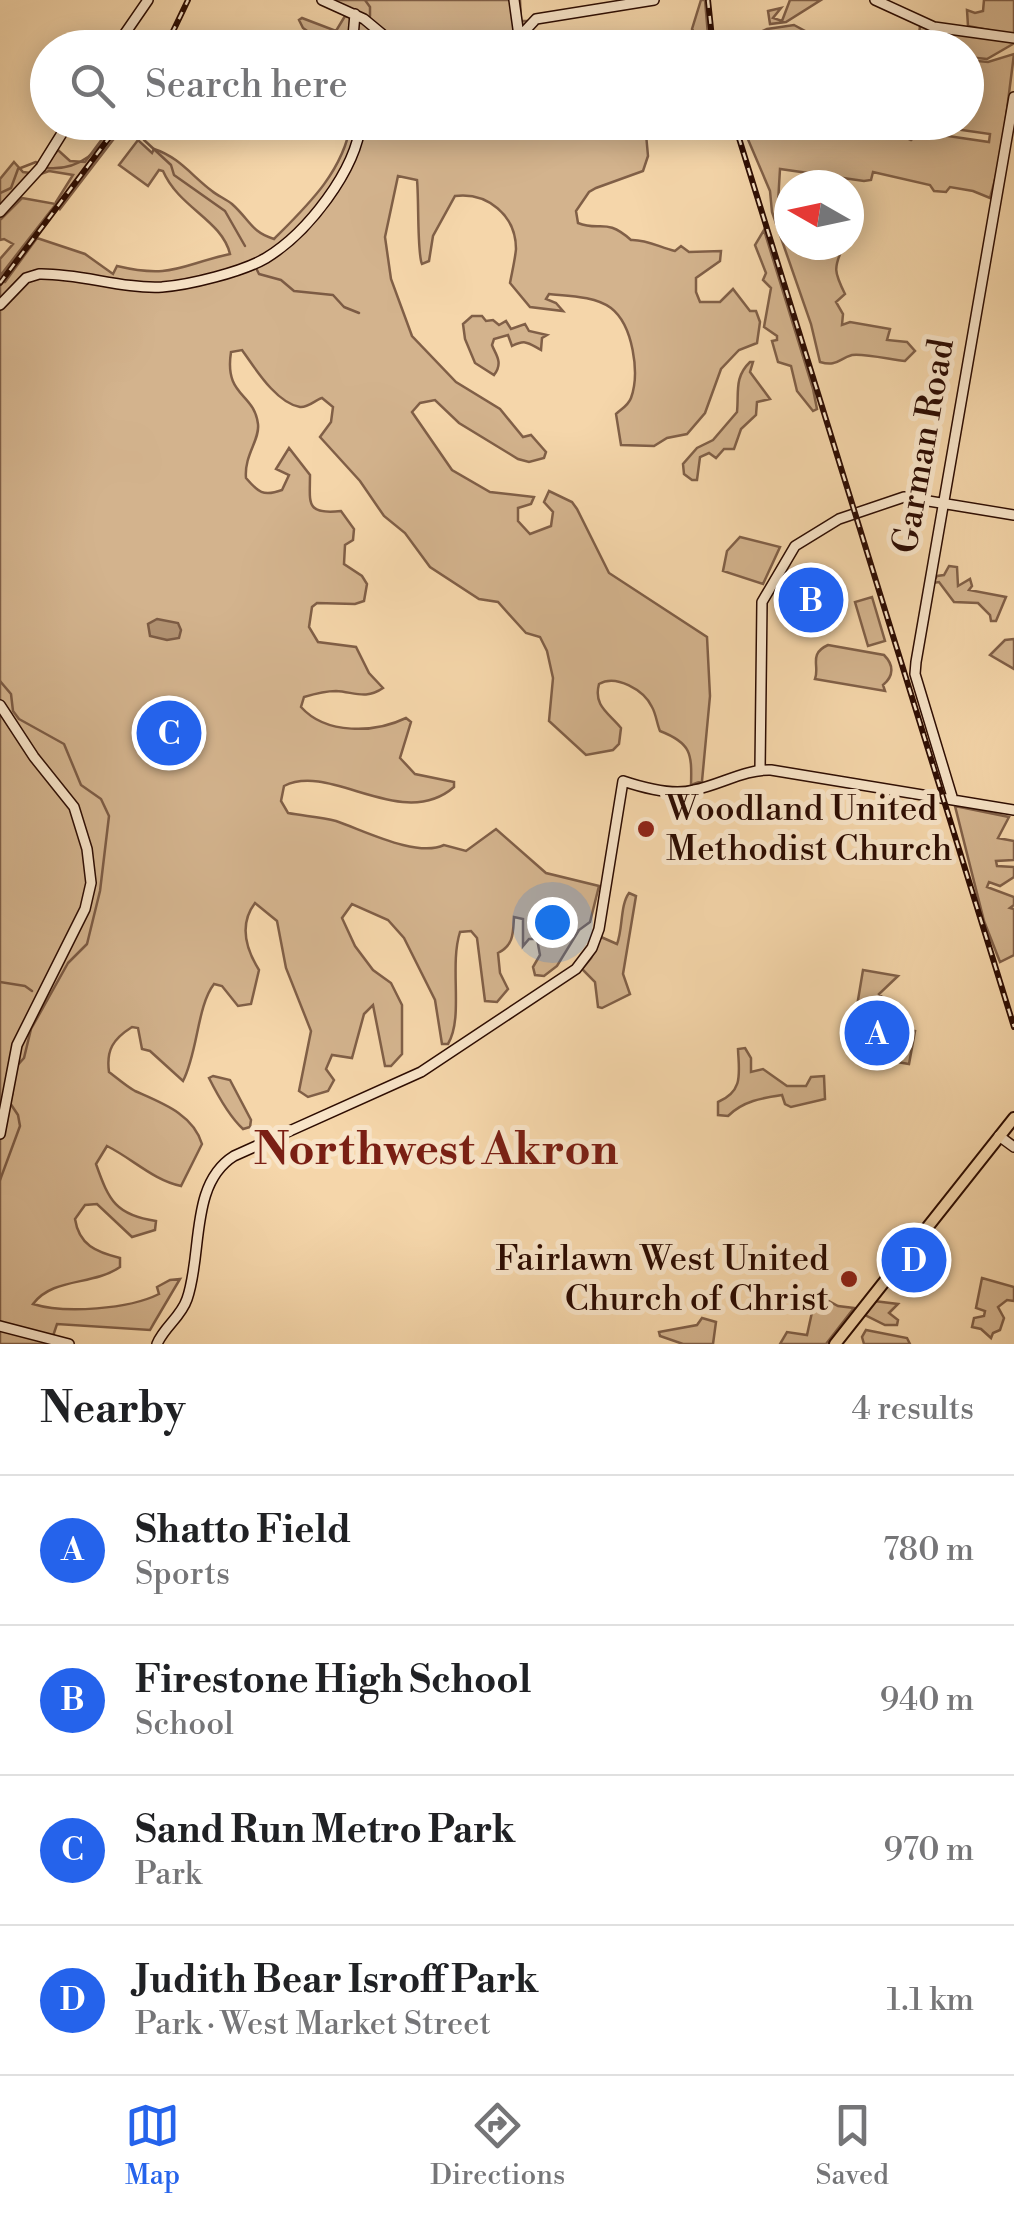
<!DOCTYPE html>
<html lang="en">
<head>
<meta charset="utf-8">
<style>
  :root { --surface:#fff; --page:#f2f2f2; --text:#202124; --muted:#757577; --line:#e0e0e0; --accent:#2563eb }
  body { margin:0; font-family:"Libre Bodoni",serif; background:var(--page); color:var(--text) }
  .compass { position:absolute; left:774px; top:170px; width:90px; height:90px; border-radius:50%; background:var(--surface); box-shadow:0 5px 25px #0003; rotate:279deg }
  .you { position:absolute; left:552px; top:922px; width:35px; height:35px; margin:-25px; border:8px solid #fff; border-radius:50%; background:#1a73e8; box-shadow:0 0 0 15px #1a73e833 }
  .badge { display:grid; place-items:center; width:65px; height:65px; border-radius:50%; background:var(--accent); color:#fff; font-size:32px; font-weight:700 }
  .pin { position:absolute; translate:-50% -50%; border:5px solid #fff; box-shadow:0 2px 10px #0006 }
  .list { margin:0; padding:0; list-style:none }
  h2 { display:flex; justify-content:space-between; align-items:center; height:130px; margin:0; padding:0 40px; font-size:42px }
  h2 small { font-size:32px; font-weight:400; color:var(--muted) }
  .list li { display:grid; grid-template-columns:65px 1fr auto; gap:30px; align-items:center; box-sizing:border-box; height:150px; padding:0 40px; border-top:2px solid var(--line) }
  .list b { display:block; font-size:38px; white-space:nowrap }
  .list p { margin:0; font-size:32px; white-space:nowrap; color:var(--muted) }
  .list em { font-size:32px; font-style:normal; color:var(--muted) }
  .icon { flex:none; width:55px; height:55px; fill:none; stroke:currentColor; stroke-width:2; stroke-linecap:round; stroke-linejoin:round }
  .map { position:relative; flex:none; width:1014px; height:1344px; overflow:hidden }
  .search { position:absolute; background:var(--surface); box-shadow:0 5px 25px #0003; left:30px; right:30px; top:30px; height:110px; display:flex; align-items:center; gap:25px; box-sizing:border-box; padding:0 35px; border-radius:55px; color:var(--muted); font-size:38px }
  .sheet { height:730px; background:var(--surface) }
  nav { display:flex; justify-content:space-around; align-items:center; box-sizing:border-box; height:140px; border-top:2px solid var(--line); background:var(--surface); font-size:28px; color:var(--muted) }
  nav a { display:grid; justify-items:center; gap:5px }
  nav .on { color:var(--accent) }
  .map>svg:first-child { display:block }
  .green { fill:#d3b38d; stroke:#805f47; stroke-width:2.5 }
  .water { fill:#b19171; stroke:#7c5b44; stroke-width:2.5 }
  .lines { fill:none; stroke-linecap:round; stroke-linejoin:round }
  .stream { stroke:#7c5b44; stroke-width:2.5 }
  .secondary-casing { stroke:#2c0b01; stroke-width:12 }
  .primary-casing { stroke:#2c0b01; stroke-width:14 }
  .secondary { stroke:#f8e4c8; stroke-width:9 }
  .primary { stroke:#f5d6aa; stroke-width:10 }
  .rail-casing { stroke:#2c0b01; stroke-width:6 }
  .rail { stroke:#f8e4c8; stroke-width:2.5; stroke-dasharray:8; stroke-linecap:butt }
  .poi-dot { fill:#8f2418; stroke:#f8e4c8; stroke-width:4 }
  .labels { text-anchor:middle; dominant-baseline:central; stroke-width:10; stroke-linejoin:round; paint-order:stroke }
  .street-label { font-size:35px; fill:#2c0b01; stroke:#f8e4c8 }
  .poi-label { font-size:35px; fill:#2c0b01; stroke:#f8e4c8; text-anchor:start }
  .district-label { font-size:45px; font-weight:bold; fill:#7a1f14; stroke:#f8e4c8 }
</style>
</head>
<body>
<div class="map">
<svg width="1014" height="1344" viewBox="0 0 1014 1344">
  <rect width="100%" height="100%" fill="#f5d6aa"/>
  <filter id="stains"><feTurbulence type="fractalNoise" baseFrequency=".002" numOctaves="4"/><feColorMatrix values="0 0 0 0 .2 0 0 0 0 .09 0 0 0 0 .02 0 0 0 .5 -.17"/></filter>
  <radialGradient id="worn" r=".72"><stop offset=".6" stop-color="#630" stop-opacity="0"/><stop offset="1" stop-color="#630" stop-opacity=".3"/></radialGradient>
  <path class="green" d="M 331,0 L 520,0 L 521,21 L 530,21 L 519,47 L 331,48 L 303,28 L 299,20 L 302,18 L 336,31 L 345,16 L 349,17 L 350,8 Z
    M 701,0 L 705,0 L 709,47 L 704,47 L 692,29 Z
    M 790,0 L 821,0 L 786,22 L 770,24 L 768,11 L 781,8 L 773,18 L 782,21 Z
    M 984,0 L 1014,0 L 1014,35 L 968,26 L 967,10 L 975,13 L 983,11 Z
    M 794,25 L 818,38 L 817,47 L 743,47 L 743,40 L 767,29 Z
    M 920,26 L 1013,41 L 1013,44 L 987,59 L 967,57 L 966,48 L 921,47 L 924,42 L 919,35 Z
    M 1014,54 L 1001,157 L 990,198 L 973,191 L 950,187 L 946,192 L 934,191 L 930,185 L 873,172 L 871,180 L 864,181 L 780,169 L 778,203 L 784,203 L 789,210 L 789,245 L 800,245 C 807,252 817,255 827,254 L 828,245 L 844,245 C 833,268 834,272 845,294 L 836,302 L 843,314 L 842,325 L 850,322 L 890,329 L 887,340 L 907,342 L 915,351 L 905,361 C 893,360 863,353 852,355 C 838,359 837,367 820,362 L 811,324 L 772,212 L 770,191 L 741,123 L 876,123 L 882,126 L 880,131 L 883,128 L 896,136 L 898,134 L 911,140 L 921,132 L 989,142 L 990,134 L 913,123 L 966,122 L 967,60 L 988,62 Z
    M 114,123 L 142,123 L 138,132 L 126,123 L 60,209 L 56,202 L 73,175 L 49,171 L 38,175 L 38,173 L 58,150 L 70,161 L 85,162 Z
    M 351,123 L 645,123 L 648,156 L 643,171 L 596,188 L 589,192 L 576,211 L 578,223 C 601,232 605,217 631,240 C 646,239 661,248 675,251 L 681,246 L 689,252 L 721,251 L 720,261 L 696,278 L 696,292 L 700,302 L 720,302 L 733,289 L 750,311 L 756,311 L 760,322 L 757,343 L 739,350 L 721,369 L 705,413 L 687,434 L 667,438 L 654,446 L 621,445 L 616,414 C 621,409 628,406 631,398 C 640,373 633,325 611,308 C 595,296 568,296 549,294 L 546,299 L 556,303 L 563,311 L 530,307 L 510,283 C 512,272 515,260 516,249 C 516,215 487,192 455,196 L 433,236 L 429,261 L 422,264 C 417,254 419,198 417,180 L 398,176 L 385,237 L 391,279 L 412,336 L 456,382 L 500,409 L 523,437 L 531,435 L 546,452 L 544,458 L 529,462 L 518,459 L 459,423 L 435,400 L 420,403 L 412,412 L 452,470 L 490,492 L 534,497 L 531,504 L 518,508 L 518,521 L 530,534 L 551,526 L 553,512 L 544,502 L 549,491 L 572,502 L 577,509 L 609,573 L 707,637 L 710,696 L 702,781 L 691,785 C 692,753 691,743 660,731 C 657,724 656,714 652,707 C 644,690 616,674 599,684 C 593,706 609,713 621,728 L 619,744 L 613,750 L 586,755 L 549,721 L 553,678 L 547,651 L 540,637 L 526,633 L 498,602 L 479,599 L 430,567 L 405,533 L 384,516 L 360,481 L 320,437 L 331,422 L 333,407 L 322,398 C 315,400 308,408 300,407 C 276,403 255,368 242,350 L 231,352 C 224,397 254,392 258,424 C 260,440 244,455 246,478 C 258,492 263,497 282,490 L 289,475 L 276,469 L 289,448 L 310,475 C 310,503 305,515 341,511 L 354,529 L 353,540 L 345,545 L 344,564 L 362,576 L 367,584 L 364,601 L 355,604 L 317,603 L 312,607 L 309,627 L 318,642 L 356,647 L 369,673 L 383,688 C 366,700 354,692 336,691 C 325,691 314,694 304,697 L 301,707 C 326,735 375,733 406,718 L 411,722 L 400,758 L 415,774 L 454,782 L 454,787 C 402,832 331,762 284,786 L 281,801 L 288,813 C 304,816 321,817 336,821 C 363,830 417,858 444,845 L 466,851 L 496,829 L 546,873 L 599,886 L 590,922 L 579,930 L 557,966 L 544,976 L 535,975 L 533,967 L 540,955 L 537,939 L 529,939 L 523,946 L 523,919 L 514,917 C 513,933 514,945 498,953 L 500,973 L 508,989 L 497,1002 L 485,1001 L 477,938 L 471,931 L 460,932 C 449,967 464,1017 448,1044 L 442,1044 L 435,1000 L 404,938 L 388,920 L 352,904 L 342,918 L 355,946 L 373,970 L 391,983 L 402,1005 L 402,1054 L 391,1066 L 385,1066 L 373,1005 L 364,1014 L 352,1058 L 332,1055 L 326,1069 L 334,1080 L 328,1091 L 308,1097 L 299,1091 L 311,1031 L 286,968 L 277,921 L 255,903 C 239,924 246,949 259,970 L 251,1004 L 238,1006 L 222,986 L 214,984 C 197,1006 198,1052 183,1081 L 150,1051 L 142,1049 L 138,1028 L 132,1027 C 113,1039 106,1050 109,1072 C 117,1078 126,1086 135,1091 C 162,1103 193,1114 202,1144 L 181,1186 C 153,1180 133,1159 107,1146 L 96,1164 C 109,1201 116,1215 156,1221 L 155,1230 L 132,1237 L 97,1204 L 85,1205 L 75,1219 C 79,1245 96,1252 120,1258 L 120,1267 C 93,1286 53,1277 33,1304 C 65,1314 129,1309 159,1294 L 157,1287 L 170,1280 L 180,1279 L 154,1323 L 150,1330 L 57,1324 L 51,1342 L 59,1344 L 0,1344 L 0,282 L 5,282 L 37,238 L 85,254 L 113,274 L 117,266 C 172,279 180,265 230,254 C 222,220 179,208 163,171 L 159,170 L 148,186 L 119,165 L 138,140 L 152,153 L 154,149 C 179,157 192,176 212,191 C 218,196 226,199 232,204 C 250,220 251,232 274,239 C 308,205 343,172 351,123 Z
    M 14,162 L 23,172 L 30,173 L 0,206 L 0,179 Z
    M 22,198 L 56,204 L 0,276 L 0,259 L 13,244 L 4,239 L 0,240 L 0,220 Z
    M 764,230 L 813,389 L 817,409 L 813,411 L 797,391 L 791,366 L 778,362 L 772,341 L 777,340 L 777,336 L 764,327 L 771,288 L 763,280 L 766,273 L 755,245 Z
    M 472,316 L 482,316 L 486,321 L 493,320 L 499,325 L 506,321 L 511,329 L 525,324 L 529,331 L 547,335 L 542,338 L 541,350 C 528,343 526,339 512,346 L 508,335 L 494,339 L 492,345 C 495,354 504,362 494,375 L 475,363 L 465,339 L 463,324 Z
    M 750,362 L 753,362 L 750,372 L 770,399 L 757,402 L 756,415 L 741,429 L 734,449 L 724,449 L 716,458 L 709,453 L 700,457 L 697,480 L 692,480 L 684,474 L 683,464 L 697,448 L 713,440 L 737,412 C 739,393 734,377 750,362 Z
    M 740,537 L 780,547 L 763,584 L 723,571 L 727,551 Z
    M 949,566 L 957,567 L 958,586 L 970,579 L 972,586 L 969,590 L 1006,597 L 996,621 L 991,621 L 990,615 L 978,603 L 954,602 L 939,582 L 932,583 L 937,576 L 944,575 Z
    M 872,597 L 885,641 L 868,646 L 855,602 Z
    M 1014,639 L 1014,669 L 990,655 L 1005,640 Z
    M 828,645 L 884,655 C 894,665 894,676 883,685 L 885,691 L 815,679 C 820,666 808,654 828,645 Z
    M 955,806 L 1009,817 L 998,838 L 1014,841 L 1014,860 L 996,861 L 997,866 L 1014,867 L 1014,877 L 1000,886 L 989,882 L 987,887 L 1014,897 L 1014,905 L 1010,908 L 1014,909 L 1014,955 L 1000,962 L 984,921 Z
    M 629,893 L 636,896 L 623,974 L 630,994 L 602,1008 L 598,1007 L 595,982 L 582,969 L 591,958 L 601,937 L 617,944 C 623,929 620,905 629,893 Z
    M 863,970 L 898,976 L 879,994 L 887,1002 L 883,1003 L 885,1006 L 882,1009 L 888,1017 L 896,1015 L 908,1030 L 915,1031 L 909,1064 L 849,1054 Z
    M 745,1048 L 751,1058 L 751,1072 L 763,1069 L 787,1086 L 806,1086 L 811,1077 L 824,1076 L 825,1099 L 791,1107 L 785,1104 L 782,1095 C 762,1098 743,1101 728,1116 L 718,1115 L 718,1102 C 744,1091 739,1073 738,1049 Z
    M 213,1076 L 230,1080 L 251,1120 L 250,1127 L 243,1129 C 230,1117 217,1094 209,1078 Z
    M 926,1234 L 929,1237 L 919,1290 L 885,1284 Z
    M 982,1278 L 1014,1287 L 1014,1301 L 1007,1300 L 998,1307 L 1004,1318 L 1000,1330 L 993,1333 L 991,1338 L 981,1329 L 972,1327 L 974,1318 L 984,1316 L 985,1311 L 976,1308 Z
    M 816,1294 L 838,1306 L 854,1308 L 826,1344 L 780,1344 L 787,1332 L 807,1335 Z
    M 874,1301 L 898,1304 L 889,1313 L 898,1320 L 897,1325 L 885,1325 L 863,1314 Z
    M 702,1318 L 716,1322 L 713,1344 L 683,1344 L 660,1336 L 659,1332 L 697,1325 Z
    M 866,1330 L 907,1338 L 910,1344 L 864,1344 L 862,1337 Z"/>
  <path class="water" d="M 157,619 L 178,623 L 181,630 L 179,638 L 167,640 L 150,636 L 148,624 Z"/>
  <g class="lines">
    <path class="stream" d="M 365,0 L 370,7 L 370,16
      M 136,122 L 139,128
      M 861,135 L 854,126 L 862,128
      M 144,140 L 171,165 L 174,175 L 225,211 L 245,246
      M 47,168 C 80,171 101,151 116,122
      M 0,193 L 11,188 L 18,169 L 36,162
      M 256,268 L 259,274 L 281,280 L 294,291 L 333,295 L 344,307 L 359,313
      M 0,681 L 11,694 L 13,711 L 19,719 L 64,744 L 81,785 L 101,799 L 109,816 L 100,891 L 87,944 L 68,963 L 31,1029 L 24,1058 L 16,1067 L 12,1095
      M 0,982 L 25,986 L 32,991
      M 0,1180 L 20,1126 L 18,1115 L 10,1103"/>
    <g class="secondary-casing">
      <path id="secondary" d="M 322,0 L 364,19 L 399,48
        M 514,0 L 519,36
        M 875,0 L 934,27 L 1014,38
        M 115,48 L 148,0
        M 352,48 L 355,14
        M 519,48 L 522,34 L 536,19 L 654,0
        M 0,212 L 41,167 L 69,122
        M 0,305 L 26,278 L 39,274 C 80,273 121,289 162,287 C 189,285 242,272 266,258 C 307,233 356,171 361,122
        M 0,705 L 34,757 L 74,807 L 87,849 L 91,883 L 85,909 L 17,1045 L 0,1134
        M 760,770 L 762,602 L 795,546 L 839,519 L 904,497 L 1014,515
        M 953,800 L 915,674 L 916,662 L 1014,97
        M 999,1136 L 1014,1147
        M 0,1326 L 69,1344
        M 157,1344 C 164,1327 181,1317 187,1299 C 203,1254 189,1184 234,1156 L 421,1072 L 576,969 L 592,948 L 599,929 L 623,781 C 644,788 673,796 694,790 C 720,785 745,769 771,770 L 1014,810"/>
    </g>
    <g class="primary-casing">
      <path id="primary" d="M 835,1344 L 1014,1118"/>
    </g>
    <use href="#secondary" class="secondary"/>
    <use href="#primary" class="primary"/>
    <g class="rail-casing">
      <path id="rail" d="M 708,0 L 713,48
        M 165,48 L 188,0
        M 734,122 L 1014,1027
        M 0,283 L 121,122"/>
    </g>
    <use href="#rail" class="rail"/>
  </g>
  <g class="poi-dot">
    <circle cx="646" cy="829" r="10"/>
    <circle cx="849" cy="1279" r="10"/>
  </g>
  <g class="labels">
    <g class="street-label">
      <text transform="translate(924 446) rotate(-80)">Garman Road</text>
    </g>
    <g class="poi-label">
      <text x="666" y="809">Woodland United<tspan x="666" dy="40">Methodist Church</tspan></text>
      <text x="829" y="1259" text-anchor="end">Fairlawn West United<tspan x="829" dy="40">Church of Christ</tspan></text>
    </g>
    <g class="district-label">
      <text x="436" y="1150">Northwest Akron</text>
    </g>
  </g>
  <rect width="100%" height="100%" filter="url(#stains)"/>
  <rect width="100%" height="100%" fill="url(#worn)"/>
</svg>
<svg class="compass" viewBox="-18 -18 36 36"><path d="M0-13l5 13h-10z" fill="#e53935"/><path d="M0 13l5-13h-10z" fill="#757577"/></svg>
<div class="you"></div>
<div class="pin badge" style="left:877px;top:1033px">A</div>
<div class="pin badge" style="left:811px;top:600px">B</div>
<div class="pin badge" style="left:169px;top:733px">C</div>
<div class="pin badge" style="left:914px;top:1260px">D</div>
<div class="search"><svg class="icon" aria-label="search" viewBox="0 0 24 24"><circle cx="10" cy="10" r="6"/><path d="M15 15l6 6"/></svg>Search here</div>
</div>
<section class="sheet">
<h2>Nearby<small>4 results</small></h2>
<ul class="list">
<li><span class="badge">A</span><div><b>Shatto Field</b><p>Sports</p></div><em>780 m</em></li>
<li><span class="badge">B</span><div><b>Firestone High School</b><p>School</p></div><em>940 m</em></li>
<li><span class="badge">C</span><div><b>Sand Run Metro Park</b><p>Park</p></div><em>970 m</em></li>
<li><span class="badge">D</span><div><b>Judith Bear Isroff Park</b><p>Park · West Market Street</p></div><em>1.1 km</em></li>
</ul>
</section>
<nav>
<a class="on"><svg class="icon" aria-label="map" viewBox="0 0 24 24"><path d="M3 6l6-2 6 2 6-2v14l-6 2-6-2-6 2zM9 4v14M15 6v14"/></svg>Map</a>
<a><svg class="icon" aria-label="directions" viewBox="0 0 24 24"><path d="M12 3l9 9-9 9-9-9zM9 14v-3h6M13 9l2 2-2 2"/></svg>Directions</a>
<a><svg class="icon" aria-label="saved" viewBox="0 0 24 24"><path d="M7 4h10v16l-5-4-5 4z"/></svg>Saved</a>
</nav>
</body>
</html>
